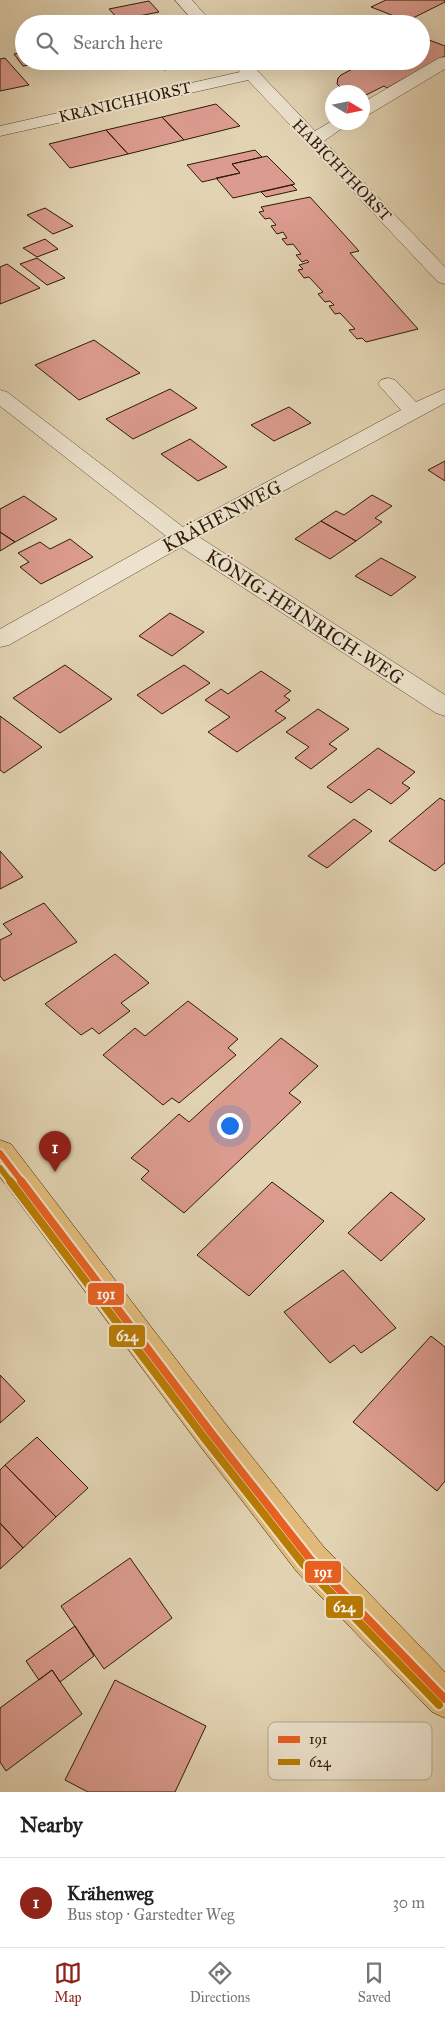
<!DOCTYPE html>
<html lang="en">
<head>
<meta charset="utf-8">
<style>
  :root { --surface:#fff; --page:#f2f2f2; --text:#222; --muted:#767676; --line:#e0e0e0; --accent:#8f2418 }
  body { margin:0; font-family:"IM FELL Great Primer",serif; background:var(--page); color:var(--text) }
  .compass { position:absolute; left:325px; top:85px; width:45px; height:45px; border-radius:50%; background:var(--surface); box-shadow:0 5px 20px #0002; rotate:100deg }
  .you { position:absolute; left:229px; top:1125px; width:18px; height:18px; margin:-12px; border:4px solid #fff; border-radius:50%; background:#1a73e8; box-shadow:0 0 0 8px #1a73e833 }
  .badge { display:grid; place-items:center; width:32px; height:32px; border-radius:50%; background:var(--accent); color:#fff; font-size:16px; font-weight:700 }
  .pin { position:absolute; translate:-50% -41px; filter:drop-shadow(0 1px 2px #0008) }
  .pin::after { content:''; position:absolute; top:26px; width:18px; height:15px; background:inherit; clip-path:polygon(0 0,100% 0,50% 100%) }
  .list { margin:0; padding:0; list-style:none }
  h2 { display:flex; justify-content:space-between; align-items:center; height:65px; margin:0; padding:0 20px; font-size:21px }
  h2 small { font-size:16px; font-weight:400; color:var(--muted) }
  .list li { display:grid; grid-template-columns:32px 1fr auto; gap:15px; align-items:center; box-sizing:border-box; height:90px; padding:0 20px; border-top:1px solid var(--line) }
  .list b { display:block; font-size:19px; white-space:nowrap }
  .list p { margin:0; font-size:16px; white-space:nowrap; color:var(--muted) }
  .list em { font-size:16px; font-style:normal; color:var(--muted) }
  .icon { flex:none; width:28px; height:28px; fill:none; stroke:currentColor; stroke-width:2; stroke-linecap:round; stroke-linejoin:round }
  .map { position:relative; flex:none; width:445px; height:1792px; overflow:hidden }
  .search { position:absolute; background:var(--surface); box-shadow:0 5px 20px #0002; left:15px; right:15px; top:15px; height:55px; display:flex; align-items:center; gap:12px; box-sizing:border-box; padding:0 18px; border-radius:28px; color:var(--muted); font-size:19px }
  .sheet { height:155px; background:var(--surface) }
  nav { display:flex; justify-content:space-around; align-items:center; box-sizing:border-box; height:70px; border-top:1px solid var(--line); background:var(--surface); font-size:14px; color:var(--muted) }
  nav a { display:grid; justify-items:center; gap:2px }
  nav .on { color:var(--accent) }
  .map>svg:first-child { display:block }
  .building { fill:#db9b8e; stroke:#2d1b05 }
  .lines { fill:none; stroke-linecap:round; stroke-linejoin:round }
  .minor-casing { stroke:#5a4930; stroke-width:1 }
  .major-casing { stroke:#2d1b05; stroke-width:1 }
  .minor { fill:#ece2cd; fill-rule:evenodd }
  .major { fill:#e1ba79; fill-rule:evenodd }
  .bus-1-far1-casing { stroke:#ece2cd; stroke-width:10 }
  .bus-1-casing { stroke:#ece2cd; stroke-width:12 }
  .bus-2-far1-casing { stroke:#ece2cd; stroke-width:10 }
  .bus-2-casing { stroke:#ece2cd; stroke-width:12 }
  .bus-1-far1 { stroke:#e86121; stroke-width:6 }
  .bus-1 { stroke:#e86121; stroke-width:8 }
  .bus-2-far1 { stroke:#ba7c02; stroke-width:6 }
  .bus-2 { stroke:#ba7c02; stroke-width:8 }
  .labels { text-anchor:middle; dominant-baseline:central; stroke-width:4; stroke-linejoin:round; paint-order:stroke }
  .far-street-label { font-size:16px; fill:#2d1b05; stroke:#ece2cd }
  .street-label { font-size:19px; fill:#2d1b05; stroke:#ece2cd }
  .key { fill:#ece2cd; stroke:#b3a691; stroke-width:1 }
  .key-label { font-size:14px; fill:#2d1b05 }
  .line-badge { stroke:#ece2cd; stroke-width:2 }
  .badge-label { font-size:14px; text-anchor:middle; font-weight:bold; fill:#fff }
</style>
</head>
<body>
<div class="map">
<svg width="445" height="1792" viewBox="0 0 445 1792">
  <rect width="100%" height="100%" fill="#e2d3b2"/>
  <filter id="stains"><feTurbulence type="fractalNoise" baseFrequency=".004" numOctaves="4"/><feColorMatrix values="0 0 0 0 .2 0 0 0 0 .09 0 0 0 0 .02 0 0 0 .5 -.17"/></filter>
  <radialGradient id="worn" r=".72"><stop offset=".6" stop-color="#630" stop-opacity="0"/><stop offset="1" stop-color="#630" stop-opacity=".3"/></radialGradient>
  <path class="building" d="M 386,0 L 445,0 L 445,2 L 407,21 L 371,7 Z
    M 149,1 L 159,12 L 119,20 L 109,9 Z
    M 421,37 L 445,46 L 445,56 L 387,88 L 384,86 L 364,96 L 362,92 L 344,91 L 337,84 L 338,78 L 341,75 L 368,61 L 421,61 Z
    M 24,52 L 24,61 L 33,61 L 35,64 L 23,66 L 14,54 Z
    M 5,58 L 29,85 L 0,91 L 0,59 Z
    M 37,61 L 75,61 L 76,62 L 44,69 Z
    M 99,61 L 138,61 L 138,62 L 106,69 Z
    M 156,61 L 181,61 L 185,66 L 164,70 Z
    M 216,104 L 240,126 L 184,140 L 162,117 Z
    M 162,117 L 184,140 L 128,154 L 106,130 Z
    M 106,130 L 128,154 L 70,168 L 49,144 Z
    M 255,150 L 262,157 L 232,164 L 240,173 L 202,182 L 187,165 Z
    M 267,156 L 295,184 L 233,198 L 216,178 L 240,173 L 232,164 Z
    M 292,185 L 297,190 L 266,197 L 261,192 Z
    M 310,197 L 359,251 L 350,253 L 418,329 L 366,342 L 362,338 L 357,339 L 349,330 L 355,329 L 340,313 L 335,314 L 329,306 L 334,305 L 330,301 L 325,302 L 318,294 L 323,292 L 309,277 L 304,278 L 298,270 L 303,269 L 299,265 L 309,262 L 307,260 L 302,262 L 296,255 L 301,254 L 293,244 L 287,245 L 282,239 L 287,238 L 283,232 L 277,234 L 271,226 L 276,225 L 270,218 L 265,219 L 259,212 L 264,211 L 261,207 Z
    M 45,208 L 73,226 L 53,234 L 27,215 Z
    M 45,239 L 58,249 L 37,257 L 23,248 Z
    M 37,258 L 65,278 L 47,285 L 20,264 Z
    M 7,264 L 40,288 L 0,304 L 0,267 Z
    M 94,340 L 140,373 L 79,400 L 35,365 Z
    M 170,389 L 197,408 L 133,439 L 106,419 Z
    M 289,407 L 311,423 L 274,441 L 251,425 Z
    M 190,439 L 227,467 L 198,481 L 161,454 Z
    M 445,461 L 445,481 L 428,470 Z
    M 372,495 L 392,506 L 375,518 L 382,522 L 356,541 L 321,521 L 336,511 L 344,515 Z
    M 24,496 L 57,519 L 15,542 L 0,532 L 0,509 Z
    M 321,521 L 356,541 L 330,559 L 295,539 Z
    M 0,532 L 15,542 L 0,551 Z
    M 70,539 L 93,557 L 41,584 L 20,567 L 29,562 L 18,553 L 40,542 L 50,549 Z
    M 381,558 L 416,577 L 391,596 L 355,576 Z
    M 170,613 L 204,632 L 172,656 L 139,636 Z
    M 65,665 L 112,699 L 60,733 L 13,698 Z
    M 184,665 L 210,683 L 162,714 L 137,695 Z
    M 261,671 L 291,691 L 284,696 L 290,700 L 275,711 L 286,718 L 237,752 L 208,732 L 230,717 L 205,700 L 221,689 L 228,694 Z
    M 318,709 L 349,729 L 329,744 L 337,749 L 311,769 L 295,758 L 309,747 L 286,732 Z
    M 0,716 L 42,747 L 4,773 L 0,770 Z
    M 378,748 L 415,772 L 402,783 L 410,788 L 391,804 L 369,789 L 351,803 L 327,787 Z
    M 440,798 L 445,801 L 445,863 L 435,871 L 389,841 Z
    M 354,819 L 372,831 L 327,868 L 308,856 Z
    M 0,851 L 23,877 L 0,889 Z
    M 44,903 L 77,942 L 4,981 L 0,976 L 0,940 L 12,934 L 3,924 Z
    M 115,954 L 149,983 L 121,1003 L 130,1011 L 99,1034 L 92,1028 L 81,1035 L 45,1004 Z
    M 188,1001 L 238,1039 L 228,1048 L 236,1055 L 179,1103 L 172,1098 L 163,1105 L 103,1055 L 135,1028 L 145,1036 Z
    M 281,1038 L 318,1066 L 289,1093 L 301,1102 L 184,1213 L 141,1179 L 149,1171 L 131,1158 L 179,1114 L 189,1122 Z
    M 272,1182 L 324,1221 L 249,1296 L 197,1255 Z
    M 391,1192 L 425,1219 L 381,1261 L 348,1233 Z
    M 343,1270 L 396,1328 L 361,1353 L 354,1345 L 330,1363 L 284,1312 Z
    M 431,1336 L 445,1347 L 445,1481 L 437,1491 L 353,1422 Z
    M 0,1375 L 25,1401 L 0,1423 Z
    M 37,1437 L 88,1488 L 56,1517 L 5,1465 Z
    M 5,1465 L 56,1517 L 23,1548 L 0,1523 L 0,1470 Z
    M 0,1523 L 23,1548 L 0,1569 Z
    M 130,1558 L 172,1618 L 104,1669 L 61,1606 Z
    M 75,1626 L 94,1656 L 60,1682 L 52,1670 L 39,1680 L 26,1661 Z
    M 52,1670 L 82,1714 L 6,1771 L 0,1762 L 0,1708 Z
    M 115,1680 L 206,1726 L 175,1792 L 88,1792 L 65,1780 Z"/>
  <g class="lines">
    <g class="minor-casing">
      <path id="minor" d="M 175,0 L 192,0 L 213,24 L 196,24 Z
        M 445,57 L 445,69 L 368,115 L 362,116 L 362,103 L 439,58 Z
        M 231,61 L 248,61 L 315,131 L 332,121 L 332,122 L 351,122 L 324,141 L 445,267 L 445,284 L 438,282 L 248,80 L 0,136 L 0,126 L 240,72 Z
        M 388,378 L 395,380 L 416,402 L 445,389 L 445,403 L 199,537 L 445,695 L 445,716 L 436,713 L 181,547 L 9,645 L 0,647 L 0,629 L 166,536 L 0,406 L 0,390 L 7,392 L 183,527 L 401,410 L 378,384 L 381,380 Z"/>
    </g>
    <g class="major-casing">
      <path id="major" d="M 0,1140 L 11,1144 L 224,1422 L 323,1546 L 445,1672 L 445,1718 L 432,1712 L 297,1572 L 200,1446 L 0,1177 Z"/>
    </g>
    <use href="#minor" class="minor"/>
    <use href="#major" class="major"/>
    <g class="bus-1-far1-casing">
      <path id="bus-1-far1" d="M 0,1153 L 22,1182"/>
    </g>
    <g class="bus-1-casing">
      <path id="bus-1" d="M 21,1181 L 212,1434 L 310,1559 L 445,1699"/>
    </g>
    <g class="bus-2-far1-casing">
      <path id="bus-2-far1" d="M 0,1168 L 11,1182"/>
    </g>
    <g class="bus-2-casing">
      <path id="bus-2" d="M 10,1181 L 205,1439 L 303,1564 L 439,1705"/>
    </g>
    <use href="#bus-1-far1" class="bus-1-far1"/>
    <use href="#bus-1" class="bus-1"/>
    <use href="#bus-2-far1" class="bus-2-far1"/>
    <use href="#bus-2" class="bus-2"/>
  </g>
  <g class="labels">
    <g class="far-street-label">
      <text transform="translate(125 102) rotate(-13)">KRANICHHORST</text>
      <text transform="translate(342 170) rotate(46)">HABICHTHORST</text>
    </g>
    <g class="street-label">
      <text transform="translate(222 516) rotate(-28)">KRÄHENWEG</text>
      <text transform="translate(305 617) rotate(33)">KÖNIG-HEINRICH-WEG</text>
    </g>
  </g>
  <rect x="268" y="1722" width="164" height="58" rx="8" class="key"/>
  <rect x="278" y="1736" width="22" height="7" fill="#e86121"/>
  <rect x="278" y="1759" width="22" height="6" fill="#ba7c02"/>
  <g class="key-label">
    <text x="309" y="1744">191</text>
    <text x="309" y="1767">624</text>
  </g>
  <g class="line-badge">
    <rect x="87" y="1282" width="38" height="24" rx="5" fill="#e86121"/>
    <rect x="108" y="1324" width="38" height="24" rx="5" fill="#ba7c02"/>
    <rect x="304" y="1560" width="38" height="24" rx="5" fill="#e86121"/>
    <rect x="325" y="1595" width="39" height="24" rx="5" fill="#ba7c02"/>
  </g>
  <g class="badge-label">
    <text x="106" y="1299">191</text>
    <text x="127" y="1341">624</text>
    <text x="323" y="1577">191</text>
    <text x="344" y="1612">624</text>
  </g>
  <rect width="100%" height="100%" filter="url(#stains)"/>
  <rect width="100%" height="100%" fill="url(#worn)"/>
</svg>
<svg class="compass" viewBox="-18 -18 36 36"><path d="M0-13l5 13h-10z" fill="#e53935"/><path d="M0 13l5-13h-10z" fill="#767676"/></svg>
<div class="you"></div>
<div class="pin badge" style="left:55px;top:1172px">1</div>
<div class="search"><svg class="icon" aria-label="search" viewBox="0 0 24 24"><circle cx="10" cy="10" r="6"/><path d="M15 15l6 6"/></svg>Search here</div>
</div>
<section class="sheet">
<h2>Nearby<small></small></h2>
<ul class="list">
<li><span class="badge">1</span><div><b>Krähenweg</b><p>Bus stop · Garstedter Weg</p></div><em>30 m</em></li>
</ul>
</section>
<nav>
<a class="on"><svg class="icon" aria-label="map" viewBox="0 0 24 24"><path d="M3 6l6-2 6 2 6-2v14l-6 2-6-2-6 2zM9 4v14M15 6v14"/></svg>Map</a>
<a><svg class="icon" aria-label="directions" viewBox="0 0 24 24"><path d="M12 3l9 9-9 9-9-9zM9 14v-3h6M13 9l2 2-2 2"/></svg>Directions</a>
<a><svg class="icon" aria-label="saved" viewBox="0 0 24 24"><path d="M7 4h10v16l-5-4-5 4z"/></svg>Saved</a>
</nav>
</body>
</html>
